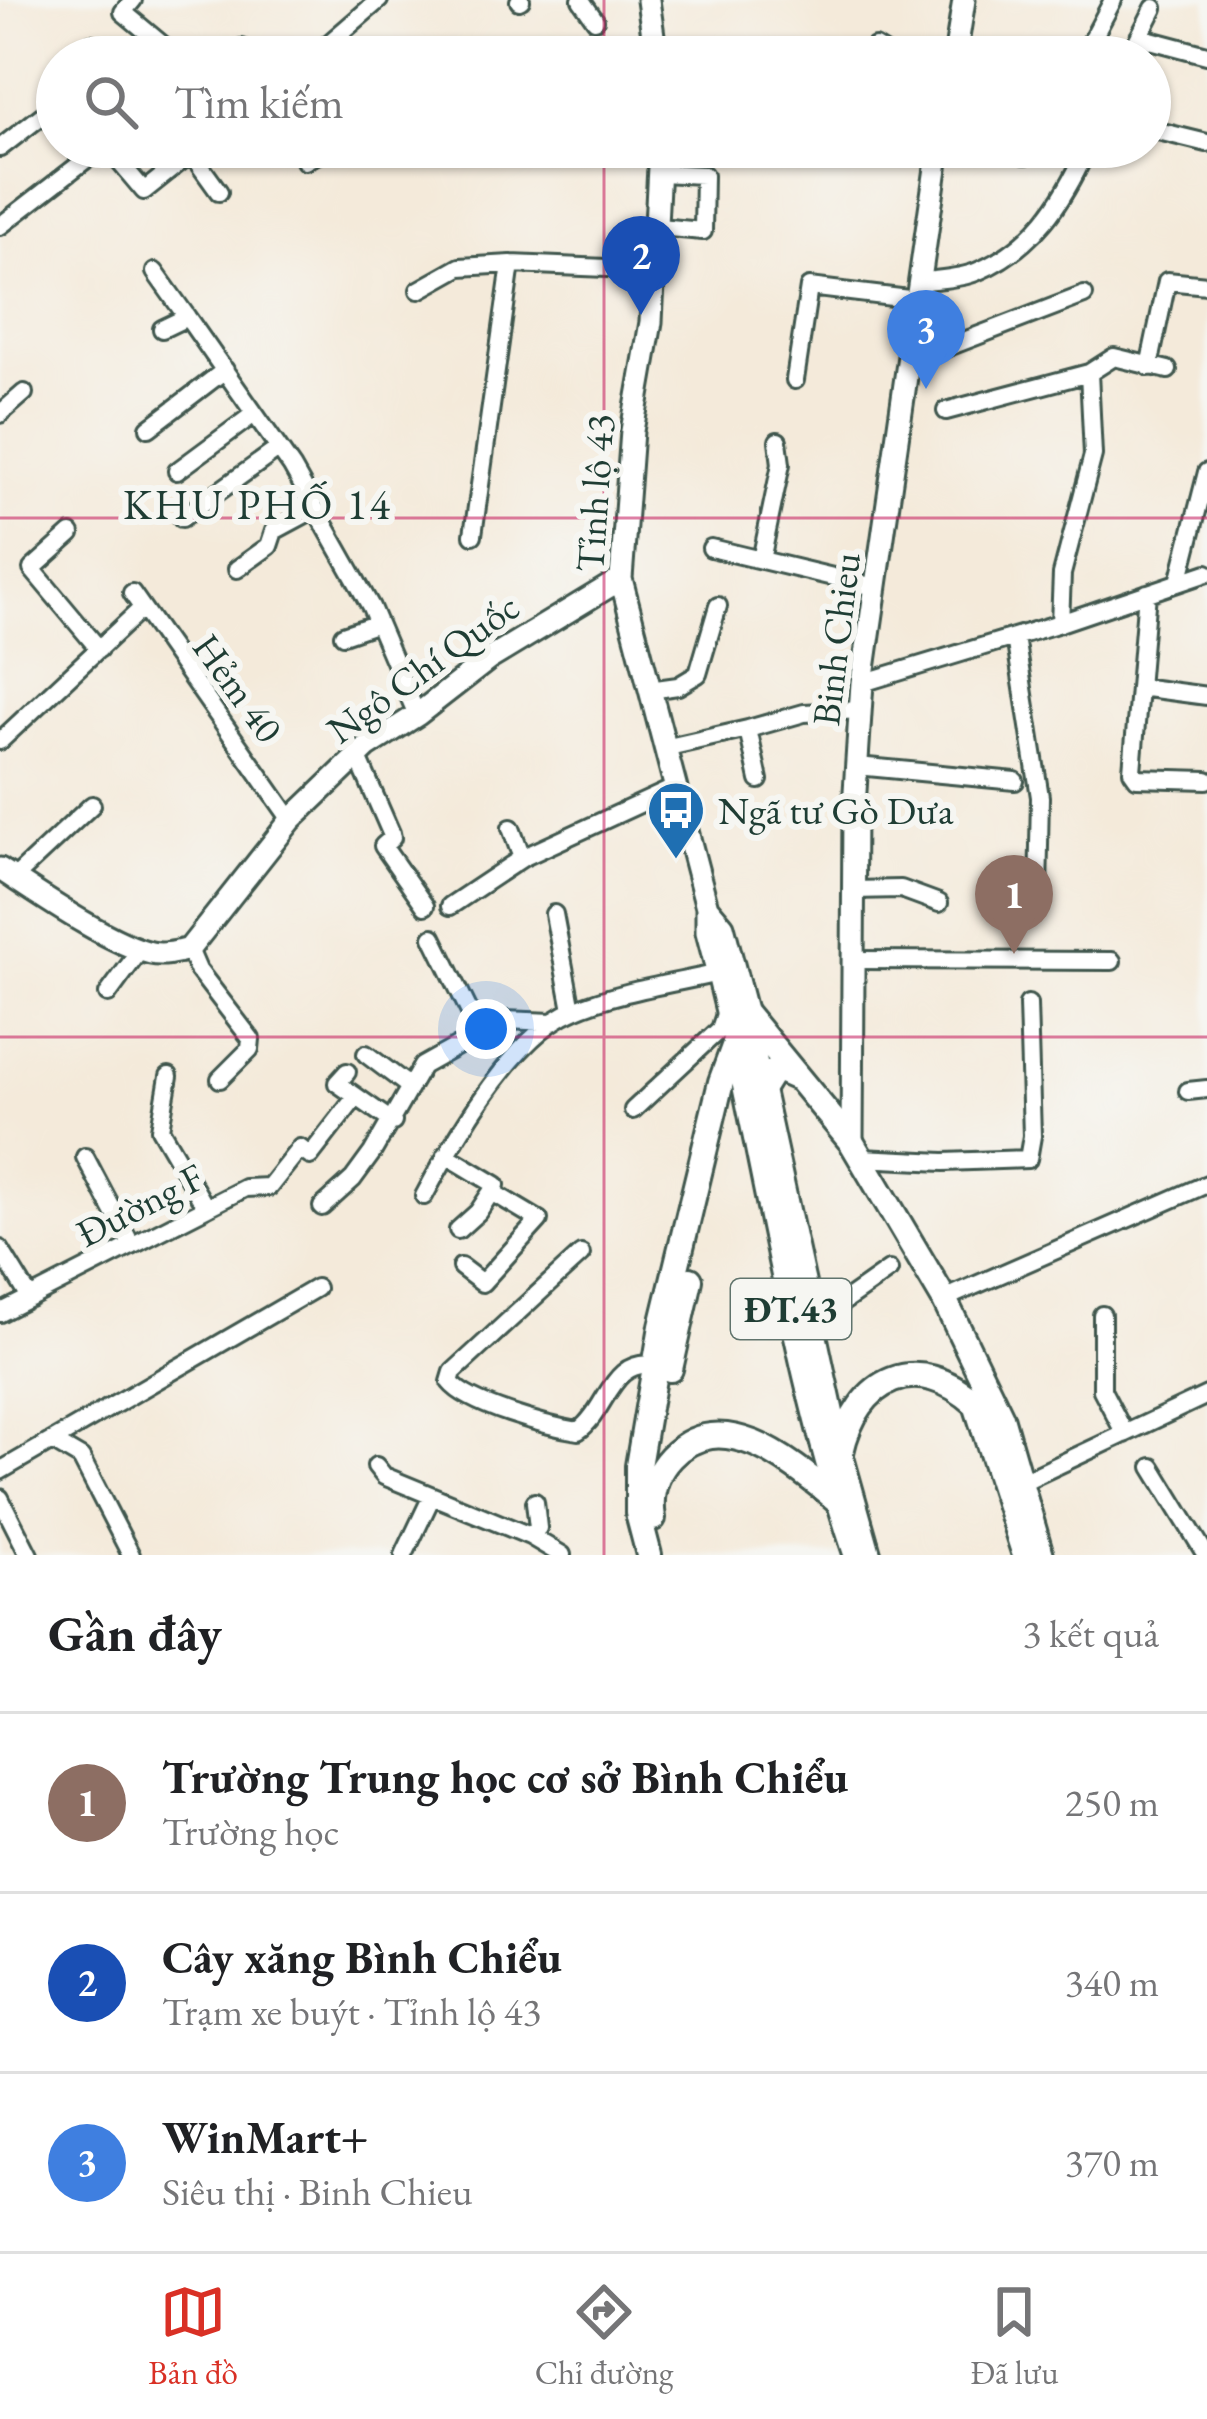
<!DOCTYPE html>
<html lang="vi">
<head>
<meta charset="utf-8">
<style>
  :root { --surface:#fff; --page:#f6f6f6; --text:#202124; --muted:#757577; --line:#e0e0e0; --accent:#d93025 }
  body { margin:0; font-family:"EB Garamond",serif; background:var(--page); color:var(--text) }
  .you { position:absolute; left:486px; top:1029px; width:42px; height:42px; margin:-30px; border:9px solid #fff; border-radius:50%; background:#1a73e8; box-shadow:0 0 0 18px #1a73e833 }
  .badge { display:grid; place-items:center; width:78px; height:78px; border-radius:50%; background:var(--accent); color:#fff; font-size:39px; font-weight:700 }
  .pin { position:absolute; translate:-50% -99px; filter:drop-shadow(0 3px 6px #0008) }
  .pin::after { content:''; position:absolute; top:63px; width:42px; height:36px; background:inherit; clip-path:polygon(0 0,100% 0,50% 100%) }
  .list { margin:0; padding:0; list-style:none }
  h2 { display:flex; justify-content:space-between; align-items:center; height:156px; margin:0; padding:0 48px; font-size:51px }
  h2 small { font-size:39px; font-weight:400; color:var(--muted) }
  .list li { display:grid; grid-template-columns:78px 1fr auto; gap:36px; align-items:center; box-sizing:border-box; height:180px; padding:0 48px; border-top:3px solid var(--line) }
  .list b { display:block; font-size:45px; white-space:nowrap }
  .list p { margin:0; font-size:39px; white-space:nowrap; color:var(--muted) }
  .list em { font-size:39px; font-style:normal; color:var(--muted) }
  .icon { flex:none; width:66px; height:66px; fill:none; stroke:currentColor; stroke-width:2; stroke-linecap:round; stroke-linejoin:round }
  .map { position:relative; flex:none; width:1207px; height:1555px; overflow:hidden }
  .search { position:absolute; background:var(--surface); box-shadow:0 3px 9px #0004; left:36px; right:36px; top:36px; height:132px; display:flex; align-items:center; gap:30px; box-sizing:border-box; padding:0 42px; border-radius:66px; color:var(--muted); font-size:45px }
  .sheet { height:696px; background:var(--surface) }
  nav { display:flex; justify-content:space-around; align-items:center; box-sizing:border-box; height:168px; border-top:3px solid var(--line); background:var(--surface); font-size:33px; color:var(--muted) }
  nav a { display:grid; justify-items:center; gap:6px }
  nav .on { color:var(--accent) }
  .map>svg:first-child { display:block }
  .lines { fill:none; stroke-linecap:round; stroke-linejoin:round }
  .minor-casing { stroke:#3f574d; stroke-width:22 }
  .major-casing { stroke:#3f574d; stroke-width:27 }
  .highway-casing { stroke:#3f574d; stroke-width:30 }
  .minor { stroke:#fff; stroke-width:16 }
  .major { stroke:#fff; stroke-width:21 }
  .highway { stroke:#fff; stroke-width:24 }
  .grid { fill:none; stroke:#c2185b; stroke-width:3; stroke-opacity:0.55 }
  .labels { text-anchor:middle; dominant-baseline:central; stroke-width:12; stroke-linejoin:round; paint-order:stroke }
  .shield { fill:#f6f6f2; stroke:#60746d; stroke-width:3 }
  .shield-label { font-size:36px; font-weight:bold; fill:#1f3d34 }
  .street-label { font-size:39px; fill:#1f3d34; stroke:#f6f6f2 }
  .poi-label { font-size:39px; fill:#1f3d34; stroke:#f6f6f2; text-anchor:start }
  .neighbourhood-label { font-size:42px; letter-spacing:3px; fill:#1f3d34; stroke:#f6f6f2 }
</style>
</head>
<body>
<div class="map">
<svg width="1207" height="1555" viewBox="0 0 1207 1555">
  <rect width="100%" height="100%" fill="#f6f6f2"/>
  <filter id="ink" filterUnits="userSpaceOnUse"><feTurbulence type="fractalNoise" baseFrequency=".00833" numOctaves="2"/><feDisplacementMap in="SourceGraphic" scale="24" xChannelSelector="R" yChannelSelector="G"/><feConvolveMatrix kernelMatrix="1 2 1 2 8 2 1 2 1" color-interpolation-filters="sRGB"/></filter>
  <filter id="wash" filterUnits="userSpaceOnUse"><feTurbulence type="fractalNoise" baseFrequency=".004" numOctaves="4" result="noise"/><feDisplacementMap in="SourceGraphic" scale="48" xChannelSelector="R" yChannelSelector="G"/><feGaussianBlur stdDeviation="2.7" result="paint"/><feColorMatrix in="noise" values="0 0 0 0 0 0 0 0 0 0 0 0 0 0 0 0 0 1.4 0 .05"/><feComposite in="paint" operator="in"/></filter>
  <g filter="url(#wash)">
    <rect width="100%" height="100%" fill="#f4eada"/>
  </g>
  <g filter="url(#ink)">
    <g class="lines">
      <g class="minor-casing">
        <path id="minor" d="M 133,0 L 123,12 L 177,57
          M 581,0 L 595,20
          M 519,1 L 521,0
          M 1139,37 L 1207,55
          M 91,44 L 103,57
          M 875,47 L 891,57
          M 234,57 L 242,48
          M 313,57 L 379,0
          M 1083,57 L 1113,0
          M 1129,57 L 1154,8
          M 1150,129 L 1207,143
          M 107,147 L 144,191 L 199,147
          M 1000,147 L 1025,155 L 1032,147
          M 0,148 L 57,104
          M 191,153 L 219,192
          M 305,161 L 331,147
          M 0,226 L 102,147
          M 658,227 L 703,231 L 704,175 L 659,173
          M 155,272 L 187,317
          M 919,282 C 937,279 959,279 976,272 C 1034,248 1063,202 1088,147
          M 419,290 L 460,267 L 511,264 L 655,270
          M 162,329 L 187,317 L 292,467 L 371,607 L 417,715
          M 911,351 L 943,349 L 1084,295
          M 1149,367 L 1167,281 L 1207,285
          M 795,380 L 809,287 L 917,300
          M 946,411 L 1089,373 L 1114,357 L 1168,370
          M 0,414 L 24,393
          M 149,428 L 225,370
          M 177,471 L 254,414
          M 182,518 L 278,449
          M 71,534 L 32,569 L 99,649
          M 473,535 L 511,264
          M 711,548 L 875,587
          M 761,560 L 781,464 L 778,441
          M 237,569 L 269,546 L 274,531 L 315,509
          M 1179,582 L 1207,472
          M 132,593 L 291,820
          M 1147,593 L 1132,771 L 1137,778 L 1207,780
          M 1060,623 L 1062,574 L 1093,455 L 1089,373
          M 343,635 L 378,623
          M 1015,637 L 1040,797 L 1038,894
          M 862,683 L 1060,623 L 1207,573
          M 1139,687 L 1207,696
          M 649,690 L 678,686 L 698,674 L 718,606
          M 748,729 L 804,713 L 861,710
          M 0,741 L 140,610
          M 664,748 L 748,729 L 759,780
          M 357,755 L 391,833 L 392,838 L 383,846 L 425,906
          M 857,766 L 1015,781
          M 511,828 L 522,858 L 674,788
          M 14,878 L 92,805
          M 853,890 L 901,889 L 939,903
          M 450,906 L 522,858
          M 554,914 L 572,1010
          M 433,937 L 479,1031
          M 189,949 L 198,970 L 251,1039 L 250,1049 L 220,1079
          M 852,960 L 1112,961
          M 108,994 L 141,949
          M 366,1054 L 410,1087
          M 347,1072 L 337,1083 L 393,1122
          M 169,1076 L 160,1129 L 206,1208
          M 1188,1091 L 1207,1089
          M 633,1110 L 720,1029 L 727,1008
          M 446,1155 L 496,1185 L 478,1212 L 458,1230
          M 85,1157 L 132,1246
          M 861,1158 L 944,1162 L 1028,1159 L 1032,1136 L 1028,1004
          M 424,1196 C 454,1139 513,1035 574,1010 C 619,991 671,984 719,973
          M 322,1207 L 353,1179 L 372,1153 L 422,1066 L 504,1020 L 553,1022
          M 0,1249 L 30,1298
          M 581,1254 L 453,1372 L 450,1382 C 468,1405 548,1426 578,1431 C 608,1410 610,1358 655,1365
          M 461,1267 L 482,1283 L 539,1220 L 492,1192
          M 944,1299 L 1207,1184
          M 0,1313 L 245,1188 L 269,1187 L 300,1148 L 310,1156 L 355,1098
          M 1102,1315 L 1102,1390 L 1125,1434
          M 812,1324 L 889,1270
          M 52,1441 L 81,1458 L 131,1555
          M 376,1466 L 384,1476 L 530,1536
          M 1152,1467 L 1206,1555
          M 0,1471 L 316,1288
          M 1020,1483 L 1207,1395
          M 0,1498 L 29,1555
          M 535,1502 L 538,1528 L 530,1536 L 562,1555
          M 404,1555 L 432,1496"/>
      </g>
      <g class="major-casing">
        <path id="major" d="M 648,0 L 656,57
          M 955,57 L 964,0
          M 660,147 L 651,322 L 632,431 L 621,579 L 707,907 L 707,932 C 763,1138 786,1353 855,1555
          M 0,869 C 37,893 110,944 151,953 C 164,956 177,952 189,949 L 291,820 L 367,747 L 417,715 L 489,659 L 621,579
          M 707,907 L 723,926 L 746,1014 L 841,1452 L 870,1555
          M 852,1143 L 854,807 L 862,683 L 939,147"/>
      </g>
      <g class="highway-casing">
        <path id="highway" d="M 762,1088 L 772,1072 L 779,1070 L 795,1077
          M 670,1369 L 690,1280
          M 841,1452 C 857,1378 917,1350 976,1404 L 1025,1555
          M 653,1518 C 649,1495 655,1474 671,1457 C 723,1403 793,1464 836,1499
          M 649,1555 L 638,1513 L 638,1466 L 662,1326 L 721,1082 L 746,1014 L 852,1143 L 944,1299 L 1001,1417 L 1041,1555"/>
      </g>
      <use href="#minor" class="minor"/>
      <use href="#major" class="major"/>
      <use href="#highway" class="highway"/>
    </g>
  </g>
  <path class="grid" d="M 604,0 L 604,57M 604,147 L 604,1555M 0,518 L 1207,518M 0,1037 L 1207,1037"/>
  <defs>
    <g id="bus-pin" transform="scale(3)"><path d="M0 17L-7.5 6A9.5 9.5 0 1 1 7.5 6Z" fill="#1f6fb2" stroke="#f6f6f2"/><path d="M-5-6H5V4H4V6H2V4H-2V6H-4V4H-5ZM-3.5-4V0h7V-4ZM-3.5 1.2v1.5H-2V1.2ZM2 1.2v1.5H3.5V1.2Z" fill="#fff"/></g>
  </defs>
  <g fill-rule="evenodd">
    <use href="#bus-pin" x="676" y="810"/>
  </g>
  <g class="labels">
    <rect class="shield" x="731" y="1279" width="120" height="60" rx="9"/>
    <g class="shield-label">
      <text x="791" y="1309">ĐT.43</text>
    </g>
    <g class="street-label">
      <text transform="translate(595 493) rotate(-86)">Tỉnh lộ 43</text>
      <text transform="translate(836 639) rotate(-83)">Binh Chieu</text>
      <text transform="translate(423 668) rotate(-36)">Ngô Chí Quốc</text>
      <text transform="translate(238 688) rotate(54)">Hẻm 40</text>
      <text transform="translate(140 1205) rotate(-27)">Đường F</text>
    </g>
    <g class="poi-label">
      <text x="718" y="810">Ngã tư Gò Dưa</text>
    </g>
    <g class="neighbourhood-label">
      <text x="258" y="504">KHU PHỐ 14</text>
    </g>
  </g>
</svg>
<div class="you"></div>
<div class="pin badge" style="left:1014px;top:954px;background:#8d6e63">1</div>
<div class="pin badge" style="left:641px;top:315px;background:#1a4fb4">2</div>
<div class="pin badge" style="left:926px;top:389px;background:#3f7fe0">3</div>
<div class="search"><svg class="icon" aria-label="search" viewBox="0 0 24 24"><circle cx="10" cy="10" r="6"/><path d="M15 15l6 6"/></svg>Tìm kiếm</div>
</div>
<section class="sheet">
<h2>Gần đây<small>3 kết quả</small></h2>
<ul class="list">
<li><span class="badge" style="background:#8d6e63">1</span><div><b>Trường Trung học cơ sở Bình Chiểu</b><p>Trường học</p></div><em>250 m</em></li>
<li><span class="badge" style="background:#1a4fb4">2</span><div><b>Cây xăng Bình Chiểu</b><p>Trạm xe buýt · Tỉnh lộ 43</p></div><em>340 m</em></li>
<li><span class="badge" style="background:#3f7fe0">3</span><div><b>WinMart+</b><p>Siêu thị · Binh Chieu</p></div><em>370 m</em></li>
</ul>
</section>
<nav>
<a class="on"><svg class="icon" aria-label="map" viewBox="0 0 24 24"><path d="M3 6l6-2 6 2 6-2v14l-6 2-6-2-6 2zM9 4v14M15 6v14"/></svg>Bản đồ</a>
<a><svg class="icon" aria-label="directions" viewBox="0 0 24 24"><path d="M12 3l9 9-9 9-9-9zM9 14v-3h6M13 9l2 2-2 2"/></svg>Chỉ đường</a>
<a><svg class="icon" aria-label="saved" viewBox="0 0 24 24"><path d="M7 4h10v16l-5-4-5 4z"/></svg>Đã lưu</a>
</nav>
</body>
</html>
